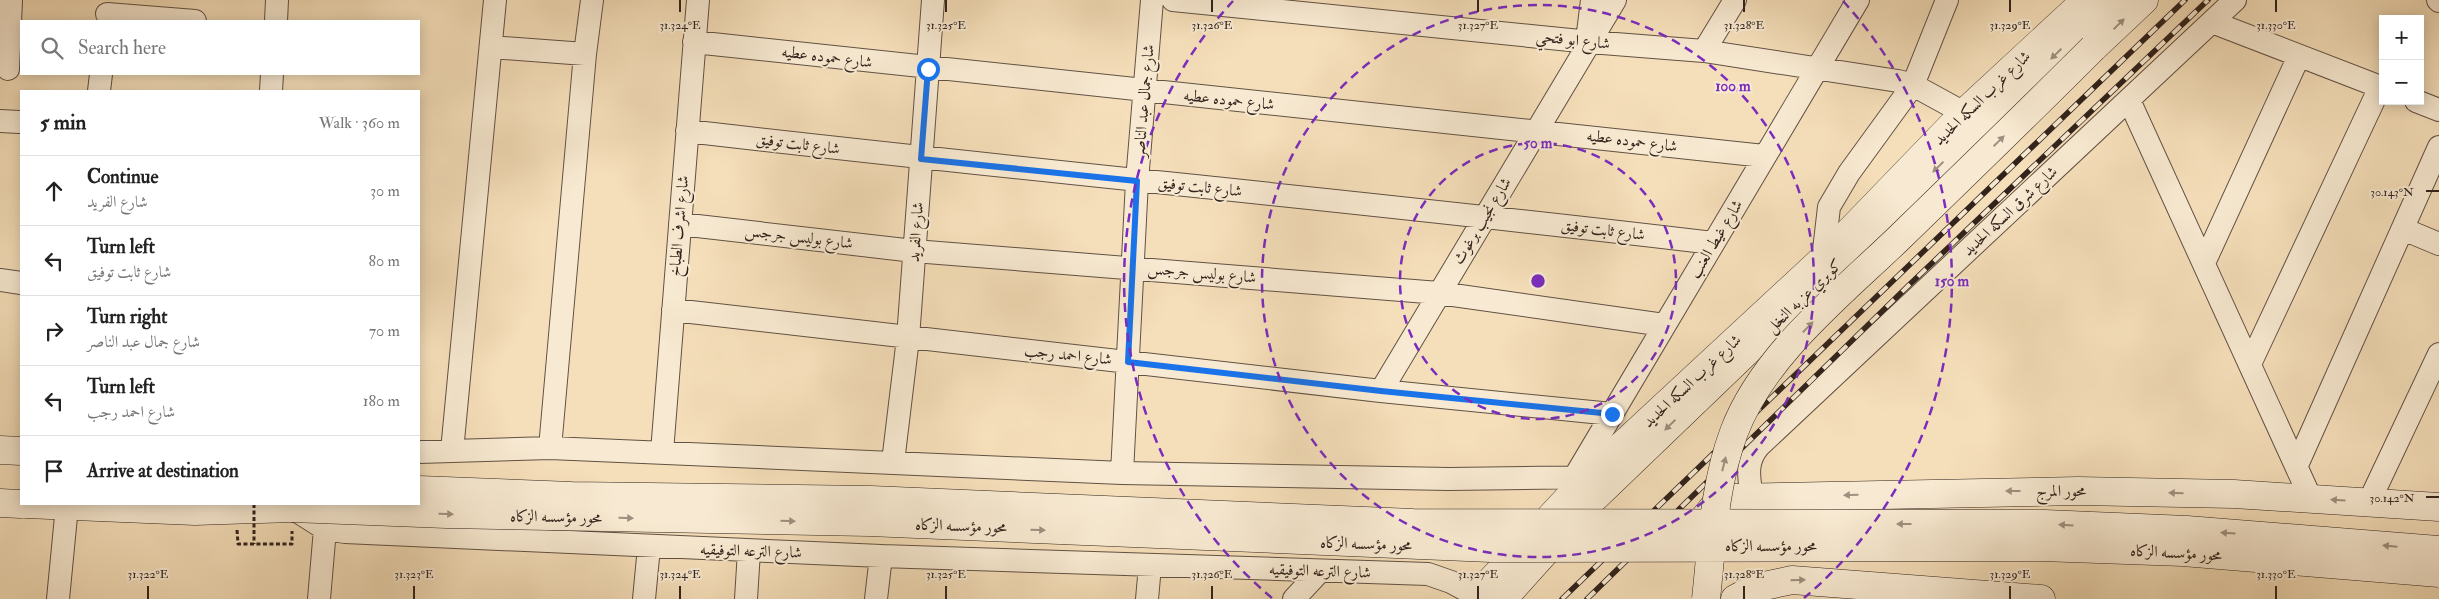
<!DOCTYPE html>
<html lang="en">
<head>
<meta charset="utf-8">
<style>
  :root { --surface:#fff; --page:#f2f2f2; --text:#222; --muted:#767676; --line:#e0e0e0 }
  body { margin:0; font-family:"IM FELL Double Pica",Amiri,serif; background:var(--page); color:var(--text) }
  .controls { position:absolute; right:15px; top:15px; display:grid; overflow:hidden; border-radius:0px; box-shadow:0 2px 12px #0003 }
  .controls button { width:45px; height:45px; display:grid; place-items:center; padding:0; border:0; border-bottom:1px solid var(--line); background:var(--surface); color:var(--text); font:25px sans-serif }
  .stop { position:absolute; width:15px; height:15px; margin:-11px; border:4px solid #1a73e8; border-radius:50%; background:#fff }
  .stop.end { background:#1a73e8; border-color:#fff; box-shadow:0 1px 5px #0008 }
  .list { margin:0; padding:0; list-style:none }
  h2 { display:flex; justify-content:space-between; align-items:center; height:65px; margin:0; padding:0 20px; font-size:21px }
  h2 small { font-size:16px; font-weight:400; color:var(--muted) }
  .list li { display:grid; grid-template-columns:32px 1fr auto; gap:15px; align-items:center; box-sizing:border-box; height:70px; padding:0 20px; border-top:1px solid var(--line) }
  .list b { display:block; font-size:19px; white-space:nowrap }
  .list p { margin:0; font-size:16px; white-space:nowrap; color:var(--muted) }
  .list em { font-size:16px; font-style:normal; color:var(--muted) }
  .icon { flex:none; width:28px; height:28px; fill:none; stroke:currentColor; stroke-width:2; stroke-linecap:round; stroke-linejoin:round }
  .map { position:relative; flex:none; width:2439px; height:599px; overflow:hidden }
  .search { position:absolute; background:var(--surface); box-shadow:0 2px 12px #0003; left:20px; top:20px; width:400px; height:55px; display:flex; align-items:center; gap:12px; box-sizing:border-box; padding:0 18px; border-radius:0px; color:var(--muted); font-size:19px }
  .panel { position:absolute; background:var(--surface); box-shadow:0 2px 12px #0003; left:20px; top:90px; width:400px; height:415px; border-radius:0px }
  .map>svg:first-child { display:block }
  .lines { fill:none; stroke-linecap:round; stroke-linejoin:round }
  .minor-casing { stroke:#625144; stroke-width:24 }
  .tertiary-casing { stroke:#625144; stroke-width:29 }
  .secondary-casing { stroke:#31221c; stroke-width:29 }
  .path { stroke:#31221c; stroke-width:3; stroke-dasharray:4 2.5; stroke-linecap:butt }
  .minor { stroke:#f8ead2; stroke-width:22 }
  .tertiary { stroke:#f8ead2; stroke-width:28 }
  .secondary { stroke:#f8ead2; stroke-width:28 }
  .rail-casing { stroke:#31221c; stroke-width:5.5 }
  .rail { stroke:#f8ead2; stroke-width:4; stroke-dasharray:11; stroke-linecap:butt }
  .secondary-bridge-casing { stroke:#31221c; stroke-width:29; stroke-linecap:butt }
  .path-bridge { stroke:#31221c; stroke-width:3; stroke-dasharray:4 2.5; stroke-linecap:butt }
  .secondary-bridge { stroke:#f8ead2; stroke-width:28 }
  .oneway { fill:#9e9080 }
  .route { stroke:#1a73e8; stroke-width:6 }
  .ticks { fill:none; stroke:#31221c; stroke-width:2 }
  .ring { fill:none; stroke:#7b2cbf; stroke-width:2.5; stroke-dasharray:9 6 }
  .labels { text-anchor:middle; dominant-baseline:central; stroke-width:4; stroke-linejoin:round; paint-order:stroke }
  .street-label { font-size:16px; fill:#31221c; stroke:#f8ead2 }
  .ticks-label { font-size:12px; text-anchor:middle; fill:#31221c; stroke:#f8ead2; stroke-width:4; stroke-linejoin:round; paint-order:stroke }
  .centre { fill:#7b2cbf; stroke:#f8ead2; stroke-width:2.5 }
  .ring-label { font-size:15px; text-anchor:middle; font-weight:bold; fill:#7b2cbf; stroke:#f8ead2; stroke-width:4; stroke-linejoin:round; paint-order:stroke }
</style>
</head>
<body>
<div class="map">
<svg width="2439" height="599" viewBox="0 0 2439 599">
  <rect width="100%" height="100%" fill="#f5dfba"/>
  <filter id="stains"><feTurbulence type="fractalNoise" baseFrequency=".004" numOctaves="4"/><feColorMatrix values="0 0 0 0 .2 0 0 0 0 .09 0 0 0 0 .02 0 0 0 .5 -.17"/></filter>
  <radialGradient id="worn" r=".72"><stop offset=".6" stop-color="#630" stop-opacity="0"/><stop offset="1" stop-color="#630" stop-opacity=".3"/></radialGradient>
  <g class="lines">
    <g class="minor-casing">
      <path id="minor" d="M 1173,0 L 1590,42 L 1704,51 L 1898,81 L 1913,85 L 1964,113
        M 2438,0 L 2439,1
        M 107,14 L 195,21
        M 276,21 L 277,0
        M 2212,22 L 2383,88
        M 1587,41 L 1592,0
        M 694,42 C 1051,83 1408,116 1764,156
        M 491,47 L 585,54
        M 1704,51 L 1735,0
        M 8,69 L 11,0
        M 99,91 L 101,74
        M 271,91 L 272,74
        M 2129,100 L 2311,499
        M 2416,101 L 2439,110
        M 0,121 L 19,122
        M 687,131 C 1029,171 1372,202 1713,243
        M 680,224 L 914,251 L 1439,293 L 1664,325
        M 2403,229 L 2439,244
        M 1823,259 L 1829,207 L 1849,173 L 1913,85 L 1947,0
        M 2204,263 L 2299,56
        M 0,280 L 21,283
        M 673,310 L 1381,391 L 1612,414
        M 2250,364 L 2380,87
        M 1381,391 L 1615,0
        M 550,448 L 585,54 L 592,0
        M 452,451 L 495,0
        M 419,452 L 550,448 L 1122,473 L 1449,479 L 1588,477
        M 662,452 L 698,0
        M 893,462 L 908,338 L 933,0
        M 2297,465 L 2439,147
        M 1122,473 L 1137,181 L 1152,0
        M 1574,478 L 1858,0
        M 1752,497 C 1749,478 1745,462 1759,446 L 2235,0
        M 2369,502 L 2439,354
        M 292,508 L 325,529 L 345,532 L 881,556 L 1428,574 L 1451,582 L 1477,596
        M 58,599 L 67,506
        M 319,599 L 325,529
        M 644,599 L 649,547
        M 746,599 L 749,551
        M 876,599 L 881,556
        M 1147,599 L 1150,566
        M 1294,599 L 1320,571"/>
    </g>
    <g class="tertiary-casing">
      <path id="tertiary" d="M 1474,599 L 1588,477 L 1823,259 L 1964,113 L 2086,0"/>
    </g>
    <g class="secondary-casing">
      <path id="secondary" d="M 2093,48 L 2144,0
        M 0,450 L 21,451
        M 0,503 L 21,504
        M 26,504 L 195,511 L 292,508
        M 1703,520 L 1717,503 L 1733,498 L 2078,491 L 2234,494 L 2439,507
        M 1503,599 L 1590,502 L 2113,0
        M 1735,599 L 1755,588 L 1792,580 L 2041,599"/>
    </g>
    <path class="path" d="M 237,530 L 238,544 L 292,544 L 292,531"/>
    <use href="#minor" class="minor"/>
    <use href="#tertiary" class="tertiary"/>
    <use href="#secondary" class="secondary"/>
    <g class="rail-casing">
      <path id="rail" d="M 1562,599 L 2185,0
        M 1587,599 L 1908,286 L 2208,0"/>
    </g>
    <use href="#rail" class="rail"/>
    <g class="secondary-bridge-casing">
      <path id="secondary-bridge" d="M 419,490 L 572,496 L 871,500 L 1413,523 L 2045,524 L 2187,530 L 2439,550
        M 292,508 L 446,514 L 869,522 L 1491,548 L 2041,547 L 2183,552 L 2439,573
        M 1706,599 C 1712,544 1714,485 1734,432 C 1763,355 1841,294 1899,238 C 1964,175 2029,112 2093,48"/>
    </g>
    <path class="path-bridge" d="M 254,504 L 254,544"/>
    <use href="#secondary-bridge" class="secondary-bridge"/>
  </g>
  <defs><path id="oneway-solid" d="M-6-.8H1V-3.2L6.5 0L1 3.2V.8H-6Z" transform="scale(1.25)"/></defs>
  <g class="oneway">
    <use href="#oneway-solid" transform="translate(2119 24) rotate(-44)"/>
    <use href="#oneway-solid" transform="translate(2056 54) rotate(136)"/>
    <use href="#oneway-solid" transform="translate(1999 141) rotate(-44)"/>
    <use href="#oneway-solid" transform="translate(1938 167) rotate(136)"/>
    <use href="#oneway-solid" transform="translate(1808 327) rotate(-46)"/>
    <use href="#oneway-solid" transform="translate(1670 425) rotate(136)"/>
    <use href="#oneway-solid" transform="translate(1724 464) rotate(-76)"/>
    <use href="#oneway-solid" transform="translate(2013 491) rotate(180)"/>
    <use href="#oneway-solid" transform="translate(2176 493) rotate(-178)"/>
    <use href="#oneway-solid" transform="translate(1851 495) rotate(179)"/>
    <use href="#oneway-solid" transform="translate(2338 500) rotate(-176)"/>
    <use href="#oneway-solid" transform="translate(446 514) rotate(2)"/>
    <use href="#oneway-solid" transform="translate(626 518) rotate(1)"/>
    <use href="#oneway-solid" transform="translate(788 521) rotate(1)"/>
    <use href="#oneway-solid" transform="translate(1904 524) rotate(-180)"/>
    <use href="#oneway-solid" transform="translate(2066 525) rotate(-177)"/>
    <use href="#oneway-solid" transform="translate(1038 530) rotate(2)"/>
    <use href="#oneway-solid" transform="translate(2228 533) rotate(-176)"/>
    <use href="#oneway-solid" transform="translate(2390 546) rotate(-175)"/>
    <use href="#oneway-solid" transform="translate(1798 580) rotate(-1)"/>
  </g>
  <g class="lines">
    <path class="route" d="M 928,69 L 921,159 L 1137,181 L 1128,362 L 1381,391 L 1612,414"/>
  </g>
  <path class="ticks" d="M 680,0 L 680,12M 946,0 L 946,12M 1212,0 L 1212,12M 1478,0 L 1478,12M 1744,0 L 1744,12M 2010,0 L 2010,12M 2276,0 L 2276,12M 2426,191 L 2439,191M 2426,497 L 2439,497M 148,586 L 148,599M 414,586 L 414,599M 680,586 L 680,599M 946,586 L 946,599M 1212,586 L 1212,599M 1478,586 L 1478,599M 1744,586 L 1744,599M 2010,586 L 2010,599M 2276,586 L 2276,599"/>
  <g class="ring">
    <circle cx="1538" cy="281" r="138"/>
    <circle cx="1538" cy="281" r="276"/>
    <path d="M1272 598A414 414 0 0 1 1233 1M1843 1A414 414 0 0 1 1804 598"/>
  </g>
  <g class="labels">
    <g class="street-label">
      <text transform="translate(1573 40) rotate(6)">شارع ابو فتحي</text>
      <text transform="translate(827 57) rotate(7)">شارع حموده عطيه</text>
      <text transform="translate(1982 98) rotate(-44)">شارع غرب السكه الحديد</text>
      <text transform="translate(1229 100) rotate(6)">شارع حموده عطيه</text>
      <text transform="translate(1144 101) rotate(-85)">شارع جمال عبد الناصر</text>
      <text transform="translate(1632 141) rotate(7)">شارع حموده عطيه</text>
      <text transform="translate(798 144) rotate(7)">شارع ثابت توفيق</text>
      <text transform="translate(1200 187) rotate(6)">شارع ثابت توفيق</text>
      <text transform="translate(2010 211) rotate(-43)">شارع شرق السكه الحديد</text>
      <text transform="translate(1482 221) rotate(-59)">شارع نجيب برغوث</text>
      <text transform="translate(679 226) rotate(-85)">شارع اشرف الطباخ</text>
      <text transform="translate(1603 230) rotate(7)">شارع ثابت توفيق</text>
      <text transform="translate(916 232) rotate(-86)">شارع الفريد</text>
      <text transform="translate(799 237) rotate(7)">شارع بوليس جرجس</text>
      <text transform="translate(1716 239) rotate(-59)">شارع غيط العنب</text>
      <text transform="translate(1202 273) rotate(5)">شارع بوليس جرجس</text>
      <text transform="translate(1804 296) rotate(-44)">كوبري عزبه النخل</text>
      <text transform="translate(1068 355) rotate(6)">شارع احمد رجب</text>
      <text transform="translate(1692 381) rotate(-43)">شارع غرب السكه الحديد</text>
      <text x="2061" y="491">محور المرج</text>
      <text transform="translate(556 517) rotate(1)">محور مؤسسه الزكاه</text>
      <text transform="translate(961 526) rotate(2)">محور مؤسسه الزكاه</text>
      <text transform="translate(1366 544) rotate(2)">محور مؤسسه الزكاه</text>
      <text x="1771" y="546">محور مؤسسه الزكاه</text>
      <text transform="translate(751 551) rotate(2)">شارع الترعه التوفيقيه</text>
      <text transform="translate(2176 553) rotate(3)">محور مؤسسه الزكاه</text>
      <text transform="translate(1320 571) rotate(2)">شارع الترعه التوفيقيه</text>
    </g>
  </g>
  <g class="ticks-label">
    <text x="680" y="29">31.324°E</text>
    <text x="946" y="29">31.325°E</text>
    <text x="1212" y="29">31.326°E</text>
    <text x="1478" y="29">31.327°E</text>
    <text x="1744" y="29">31.328°E</text>
    <text x="2010" y="29">31.329°E</text>
    <text x="2276" y="29">31.330°E</text>
    <text x="2392" y="196">30.143°N</text>
    <text x="2392" y="502">30.142°N</text>
    <text x="148" y="578">31.322°E</text>
    <text x="414" y="578">31.323°E</text>
    <text x="680" y="578">31.324°E</text>
    <text x="946" y="578">31.325°E</text>
    <text x="1212" y="578">31.326°E</text>
    <text x="1478" y="578">31.327°E</text>
    <text x="1744" y="578">31.328°E</text>
    <text x="2010" y="578">31.329°E</text>
    <text x="2276" y="578">31.330°E</text>
  </g>
  <circle cx="1538" cy="281" r="8" class="centre"/>
  <g class="ring-label">
    <text x="1733" y="91">100 m</text>
    <text x="1538" y="148">50 m</text>
    <text x="1952" y="286">150 m</text>
  </g>
  <rect width="100%" height="100%" filter="url(#stains)"/>
  <rect width="100%" height="100%" fill="url(#worn)"/>
</svg>
<div class="controls">
<button>+</button>
<button>−</button>
</div>
<div class="stop" style="left:928px;top:69px"></div>
<div class="stop end" style="left:1612px;top:414px"></div>
<div class="search"><svg class="icon" aria-label="search" viewBox="0 0 24 24"><circle cx="10" cy="10" r="6"/><path d="M15 15l6 6"/></svg>Search here</div>
<section class="panel">
<h2>5 min<small>Walk · 360 m</small></h2>
<ul class="list">
<li><svg class="icon" aria-label="ahead" viewBox="0 0 24 24"><path d="M12 20V5M6 11l6-6 6 6"/></svg><div><b>Continue</b><p>شارع الفريد</p></div><em>30 m</em></li>
<li><svg class="icon" aria-label="left" viewBox="0 0 24 24"><path d="M17 20v-9H6M10 6l-5 5 5 5"/></svg><div><b>Turn left</b><p>شارع ثابت توفيق</p></div><em>80 m</em></li>
<li><svg class="icon" aria-label="right" viewBox="0 0 24 24"><path d="M7 20v-9h11M14 6l5 5-5 5"/></svg><div><b>Turn right</b><p>شارع جمال عبد الناصر</p></div><em>70 m</em></li>
<li><svg class="icon" aria-label="left" viewBox="0 0 24 24"><path d="M17 20v-9H6M10 6l-5 5 5 5"/></svg><div><b>Turn left</b><p>شارع احمد رجب</p></div><em>180 m</em></li>
<li><svg class="icon" aria-label="arrive" viewBox="0 0 24 24"><path d="M6 21V4h12l-3 4 3 4H6"/></svg><div><b>Arrive at destination</b></div></li>
</ul>
</section>
</div>
</body>
</html>
